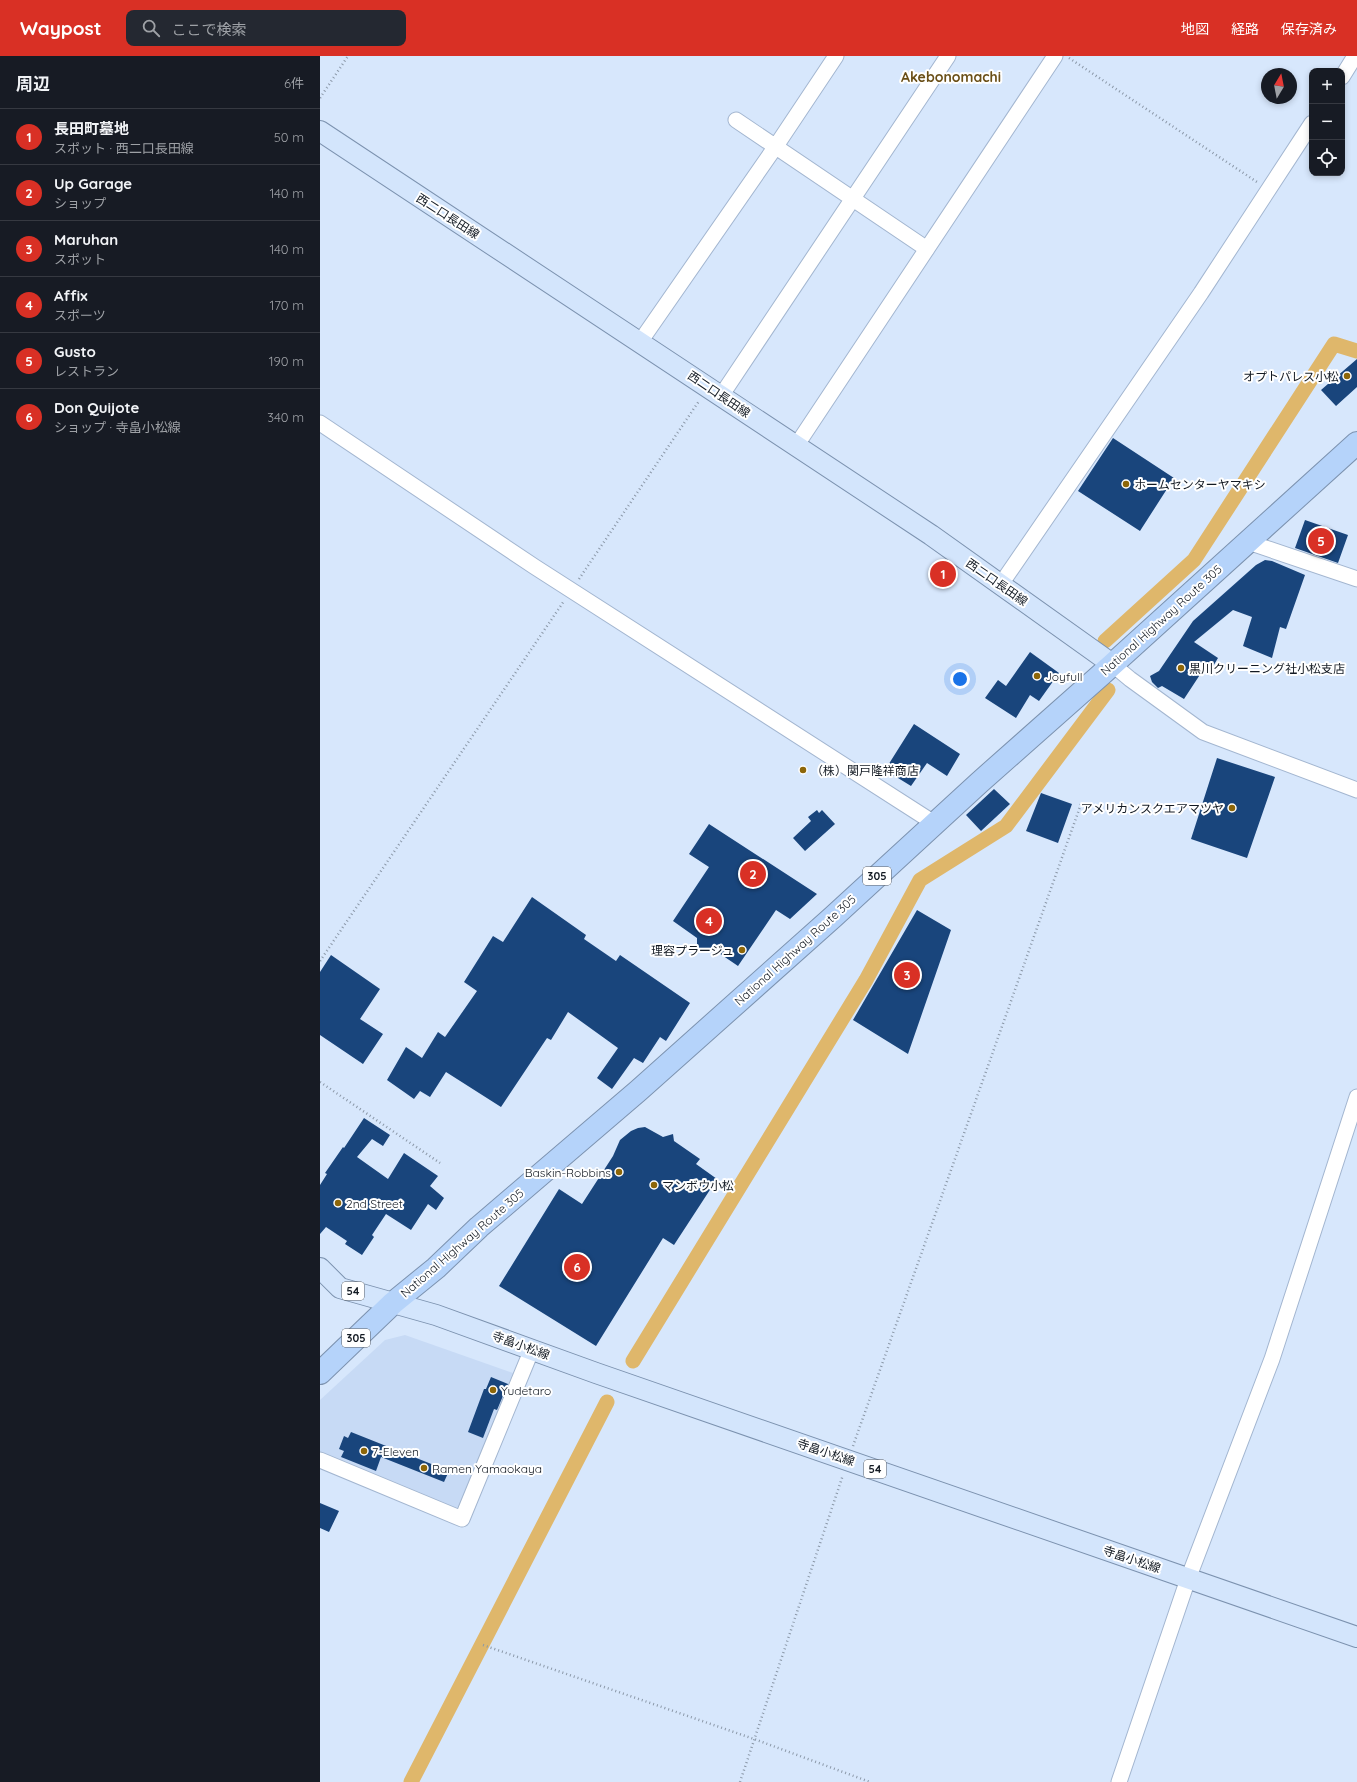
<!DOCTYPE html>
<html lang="ja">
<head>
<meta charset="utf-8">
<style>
  :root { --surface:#171b24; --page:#242831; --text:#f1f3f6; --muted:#9ea1a6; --line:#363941; --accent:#d93025 }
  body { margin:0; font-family:Quicksand,"Noto Sans JP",sans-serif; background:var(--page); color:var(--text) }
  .controls { position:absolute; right:12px; top:12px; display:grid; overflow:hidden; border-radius:8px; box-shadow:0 2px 6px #0003 }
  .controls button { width:36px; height:36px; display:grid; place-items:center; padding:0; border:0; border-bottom:1px solid var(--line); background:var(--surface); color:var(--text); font:20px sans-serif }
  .compass { position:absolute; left:941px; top:12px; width:36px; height:36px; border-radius:50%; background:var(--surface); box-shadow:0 2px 6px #0003; rotate:10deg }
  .you { position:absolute; left:640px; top:623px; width:14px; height:14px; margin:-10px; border:3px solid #fff; border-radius:50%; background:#1a73e8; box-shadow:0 0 0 6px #1a73e833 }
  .badge { display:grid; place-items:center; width:26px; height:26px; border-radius:50%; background:var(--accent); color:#fff; font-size:13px; font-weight:700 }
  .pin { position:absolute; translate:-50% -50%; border:2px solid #fff; box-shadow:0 1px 4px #0006 }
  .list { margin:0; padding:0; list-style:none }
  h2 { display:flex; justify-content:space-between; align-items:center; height:52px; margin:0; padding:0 16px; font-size:17px }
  h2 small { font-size:13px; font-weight:400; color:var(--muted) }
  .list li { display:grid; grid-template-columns:26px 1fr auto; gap:12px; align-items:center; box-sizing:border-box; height:56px; padding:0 16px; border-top:1px solid var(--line) }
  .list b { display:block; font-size:15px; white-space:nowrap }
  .list p { margin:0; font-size:13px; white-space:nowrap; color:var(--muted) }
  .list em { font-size:13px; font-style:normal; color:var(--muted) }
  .icon { flex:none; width:22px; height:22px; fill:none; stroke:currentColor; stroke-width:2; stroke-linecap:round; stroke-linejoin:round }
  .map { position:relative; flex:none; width:1037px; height:1726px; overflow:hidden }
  header { display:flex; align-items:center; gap:24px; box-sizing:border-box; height:56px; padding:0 20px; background:var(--accent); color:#fff }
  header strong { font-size:19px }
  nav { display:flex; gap:22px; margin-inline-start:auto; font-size:14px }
  .search { width:280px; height:36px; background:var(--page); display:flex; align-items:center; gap:10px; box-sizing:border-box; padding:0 14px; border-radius:8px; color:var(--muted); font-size:15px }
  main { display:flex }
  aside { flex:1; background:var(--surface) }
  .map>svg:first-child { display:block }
  .built { fill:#c7daf5 }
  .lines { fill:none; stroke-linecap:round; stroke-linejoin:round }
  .canal { stroke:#dfb76b; stroke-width:15 }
  .building { fill:#19457c }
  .minor-casing { stroke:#a3b6d0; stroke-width:17 }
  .major-casing { stroke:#7c92af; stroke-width:22 }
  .highway-casing { stroke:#7c92af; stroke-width:24 }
  .path { stroke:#8b98a8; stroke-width:2.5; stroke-dasharray:1 3; stroke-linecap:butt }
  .minor { stroke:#fff; stroke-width:15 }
  .major { stroke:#d3e5fc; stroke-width:20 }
  .highway { stroke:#b5d3fa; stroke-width:22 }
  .poi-dot { fill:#8d6608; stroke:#fff; stroke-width:1.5 }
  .labels { text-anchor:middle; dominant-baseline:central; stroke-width:4; stroke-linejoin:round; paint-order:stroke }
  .shield { fill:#fff; stroke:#5a5f65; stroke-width:1 }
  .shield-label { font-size:11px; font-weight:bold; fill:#131a23 }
  .street-label { font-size:12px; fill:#131a23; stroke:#fff }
  .poi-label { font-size:12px; fill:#131a23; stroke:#fff; text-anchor:start }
  .quarter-label { font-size:14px; font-weight:bold; fill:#6a4f17; stroke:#fff }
</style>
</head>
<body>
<header>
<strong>Waypost</strong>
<div class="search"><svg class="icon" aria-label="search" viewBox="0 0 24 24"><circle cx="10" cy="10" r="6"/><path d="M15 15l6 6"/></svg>ここで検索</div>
<nav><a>地図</a><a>経路</a><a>保存済み</a></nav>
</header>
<main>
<aside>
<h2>周辺<small>6件</small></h2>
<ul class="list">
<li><span class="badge">1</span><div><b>長田町墓地</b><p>スポット · 西二口長田線</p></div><em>50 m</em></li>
<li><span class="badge">2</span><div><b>Up Garage</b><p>ショップ</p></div><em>140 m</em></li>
<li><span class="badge">3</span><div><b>Maruhan</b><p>スポット</p></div><em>140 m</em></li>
<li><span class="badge">4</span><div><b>Affix</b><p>スポーツ</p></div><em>170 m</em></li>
<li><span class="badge">5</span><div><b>Gusto</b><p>レストラン</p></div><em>190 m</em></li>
<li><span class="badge">6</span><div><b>Don Quijote</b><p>ショップ · 寺畠小松線</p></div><em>340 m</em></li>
</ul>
</aside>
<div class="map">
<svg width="1037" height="1726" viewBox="0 0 1037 1726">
  <rect width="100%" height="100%" fill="#d7e7fc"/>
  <path class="built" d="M 85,1279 L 196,1318 L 141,1450 L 132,1454 L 0,1399 L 0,1344 L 65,1284 Z"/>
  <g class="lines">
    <path class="canal" d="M 785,585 L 874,504 L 1014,288 L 1037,295
      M 313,1305 L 546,924 L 600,824 L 686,770 L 788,634
      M 91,1726 L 287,1346"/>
  </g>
  <path class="building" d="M 1037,303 L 1037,331 L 1016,350 L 1001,334 Z
    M 793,382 L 854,422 L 820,475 L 758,435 Z
    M 985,464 L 1028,479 L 1018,507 L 975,492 Z
    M 945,504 L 952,505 L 985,519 L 966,573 L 960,571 L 952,602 L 923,590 L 932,561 L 913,554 L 874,586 L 898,602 L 892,612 L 887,608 L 864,643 L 842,630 L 838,632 L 832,626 L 830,620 L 839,615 L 873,565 L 936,509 Z
    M 710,596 L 739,617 L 719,645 L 710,639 L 696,662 L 665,642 L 678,624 L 686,630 Z
    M 594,668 L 640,698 L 627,720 L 607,707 L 591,730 L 565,714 Z
    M 897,702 L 955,721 L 927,802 L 871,783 Z
    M 674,733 L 690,748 L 661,775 L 646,759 Z
    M 721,737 L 752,748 L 738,787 L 706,775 Z
    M 497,754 L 499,757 L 502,754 L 515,768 L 485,795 L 473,782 L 491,765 L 488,761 Z
    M 389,768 L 497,838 L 470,863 L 456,854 L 418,910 L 393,893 L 388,896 L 381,894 L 377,888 L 377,882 L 353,865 L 389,811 L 369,798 Z
    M 212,841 L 266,879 L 264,883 L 296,905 L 300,899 L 370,947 L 346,985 L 340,981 L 323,1007 L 314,1002 L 292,1033 L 277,1022 L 298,992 L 248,956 L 231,984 L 227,982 L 181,1051 L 126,1016 L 110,1041 L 100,1035 L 94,1043 L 67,1024 L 86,991 L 102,1002 L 118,976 L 125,981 L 157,935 L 144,926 L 173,880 L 183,886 Z
    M 597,854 L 631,874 L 588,998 L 533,964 Z
    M 11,899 L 60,933 L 40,963 L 63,978 L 43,1008 L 0,979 L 0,916 Z
    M 44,1062 L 70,1079 L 63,1090 L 52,1083 L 37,1101 L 68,1123 L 84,1097 L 118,1120 L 110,1130 L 124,1142 L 116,1154 L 108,1148 L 91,1174 L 66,1158 L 52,1179 L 54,1181 L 42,1199 L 25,1188 L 27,1185 L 6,1171 L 0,1178 L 0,1129 L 7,1118 L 5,1117 L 23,1091 L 24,1092 Z
    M 325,1071 L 343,1081 L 353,1078 L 354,1085 L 380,1103 L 376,1108 L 397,1123 L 354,1189 L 343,1182 L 276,1290 L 179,1230 L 239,1133 L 262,1148 L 293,1100 L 300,1084 L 311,1075 L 318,1072 Z
    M 171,1321 L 188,1328 L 177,1354 L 174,1353 L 163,1382 L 148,1376 L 164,1333 L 166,1333 Z
    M 31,1376 L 129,1415 L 124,1426 L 61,1401 L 56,1415 L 21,1401 L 24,1395 L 19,1393 L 24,1380 L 28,1382 Z
    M 0,1447 L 19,1455 L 9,1476 L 0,1472 Z"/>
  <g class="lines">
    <g class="minor-casing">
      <path id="minor" d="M 1022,21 L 1035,0
        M 416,64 L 607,193
        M 320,286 L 456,90 L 516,0
        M 401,340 L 628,0
        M 0,367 L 215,511 L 614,767
        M 476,390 L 735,0
        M 928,486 L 1037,523
        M 681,528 L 881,237 L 992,67
        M 792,608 L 810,623 L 883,676 L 1037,734
        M 0,1404 L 142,1463 L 212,1293
        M 799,1726 L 868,1523 L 952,1303 L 1037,1041"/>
    </g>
    <g class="major-casing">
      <path id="major" d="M 0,75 L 611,479 L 792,608
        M 0,1212 L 20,1232 L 116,1259 L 276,1317 L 1037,1581"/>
    </g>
    <g class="highway-casing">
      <path id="highway" d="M 0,1317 L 73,1247 L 116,1212 L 159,1171 L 318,1035 L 513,861 L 660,726 L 783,617 L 1037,387"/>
    </g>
    <path class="path" d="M 749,2 L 937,126
      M 0,42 L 28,0
      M 259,523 L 379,345
      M 0,905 L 244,545
      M 0,1026 L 120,1107
      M 533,1390 L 761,748
      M 163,1589 L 434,1683 L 550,1726
      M 420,1726 L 523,1419"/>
    <use href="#minor" class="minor"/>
    <use href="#major" class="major"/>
    <use href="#highway" class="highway"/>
  </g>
  <g class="poi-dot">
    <circle cx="1027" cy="320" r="4"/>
    <circle cx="806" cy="428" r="4"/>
    <circle cx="861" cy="612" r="4"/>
    <circle cx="717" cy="620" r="4"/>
    <circle cx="483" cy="714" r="4"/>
    <circle cx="912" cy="752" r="4"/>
    <circle cx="422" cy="894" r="4"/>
    <circle cx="299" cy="1116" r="4"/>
    <circle cx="334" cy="1129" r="4"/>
    <circle cx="18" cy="1147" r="4"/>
    <circle cx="173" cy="1334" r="4"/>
    <circle cx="44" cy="1395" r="4"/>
    <circle cx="104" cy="1412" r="4"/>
  </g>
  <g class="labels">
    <g class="shield">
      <rect x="543" y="811" width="28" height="18" rx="3"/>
      <rect x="22" y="1226" width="22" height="18" rx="3"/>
      <rect x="22" y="1273" width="28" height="18" rx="3"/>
      <rect x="544" y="1404" width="22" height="18" rx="3"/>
    </g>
    <g class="shield-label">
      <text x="557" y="820">305</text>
      <text x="33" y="1235">54</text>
      <text x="36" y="1282">305</text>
      <text x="555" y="1413">54</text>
    </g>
    <g class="street-label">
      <text transform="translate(128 160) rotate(33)">西二口長田線</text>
      <text transform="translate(399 338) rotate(34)">西二口長田線</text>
      <text transform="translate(677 526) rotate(35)">西二口長田線</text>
      <text transform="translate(841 564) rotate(-42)">National Highway Route 305</text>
      <text transform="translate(475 894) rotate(-42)">National Highway Route 305</text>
      <text transform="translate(142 1187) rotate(-41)">National Highway Route 305</text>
      <text transform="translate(201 1289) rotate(20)">寺畠小松線</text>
      <text transform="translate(506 1396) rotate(19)">寺畠小松線</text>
      <text transform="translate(812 1503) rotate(19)">寺畠小松線</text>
    </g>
    <g class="poi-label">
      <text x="1019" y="320" text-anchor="end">オプトパレス小松</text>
      <text x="814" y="428">ホームセンターヤマキシ</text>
      <text x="869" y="612">黒川クリーニング社小松支店</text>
      <text x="725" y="620">Joyfull</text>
      <text x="491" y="714">（株）関戸隆祥商店</text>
      <text x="904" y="752" text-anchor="end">アメリカンスクエアマツヤ</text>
      <text x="414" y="894" text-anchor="end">理容プラージュ</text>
      <text x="291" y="1116" text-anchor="end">Baskin-Robbins</text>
      <text x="342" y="1129">マンボウ小松</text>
      <text x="26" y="1147">2nd Street</text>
      <text x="181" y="1334">Yudetaro</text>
      <text x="52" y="1395">7-Eleven</text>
      <text x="112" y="1412">Ramen Yamaokaya</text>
    </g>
    <g class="quarter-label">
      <text x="631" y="21">Akebonomachi</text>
    </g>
  </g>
</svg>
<div class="controls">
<button>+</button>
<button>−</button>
<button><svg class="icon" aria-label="locate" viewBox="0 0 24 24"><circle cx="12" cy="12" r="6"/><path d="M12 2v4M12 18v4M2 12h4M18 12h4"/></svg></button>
</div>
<svg class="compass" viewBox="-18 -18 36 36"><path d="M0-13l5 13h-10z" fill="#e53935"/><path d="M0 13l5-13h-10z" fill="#9ea1a6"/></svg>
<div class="you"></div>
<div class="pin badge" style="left:623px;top:518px">1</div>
<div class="pin badge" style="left:433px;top:818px">2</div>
<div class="pin badge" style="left:587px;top:919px">3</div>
<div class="pin badge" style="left:389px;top:865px">4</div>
<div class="pin badge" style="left:1001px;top:485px">5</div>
<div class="pin badge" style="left:257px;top:1211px">6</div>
</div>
</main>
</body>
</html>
